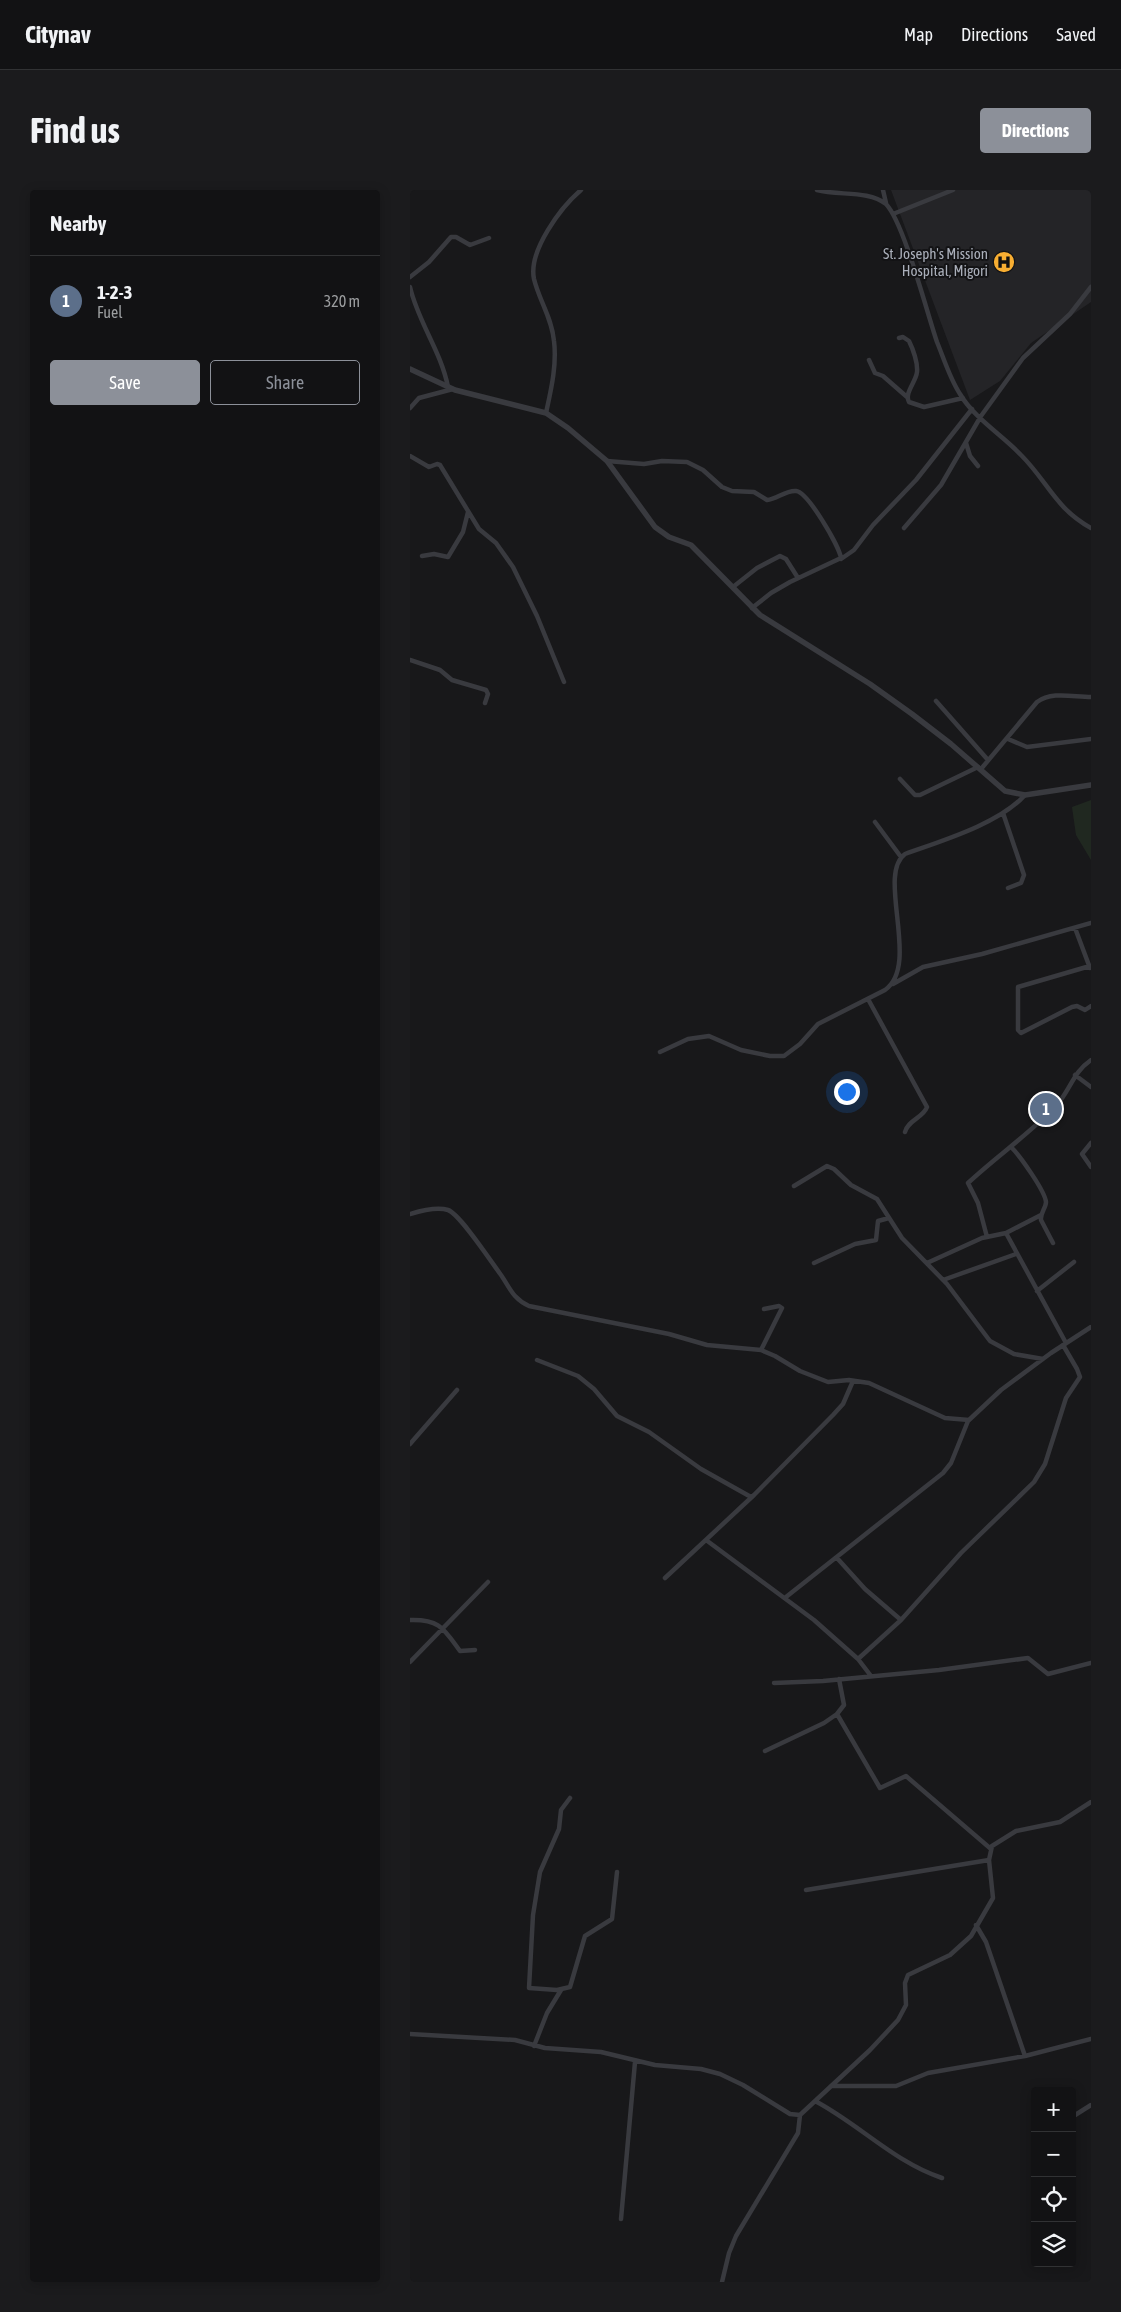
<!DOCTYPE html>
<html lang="en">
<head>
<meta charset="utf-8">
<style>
  :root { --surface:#121214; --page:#1b1b1d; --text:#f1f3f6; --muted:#9c9ea0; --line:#313234; --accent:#8c9099 }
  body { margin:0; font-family:"Asap Condensed",sans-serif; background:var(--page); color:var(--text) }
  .controls { position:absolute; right:15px; bottom:15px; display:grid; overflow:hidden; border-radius:5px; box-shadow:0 2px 12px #0003 }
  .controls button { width:45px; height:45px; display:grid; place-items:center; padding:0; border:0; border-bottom:1px solid var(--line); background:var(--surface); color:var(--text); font:25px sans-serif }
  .you { position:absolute; left:436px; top:901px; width:18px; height:18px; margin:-12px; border:4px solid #fff; border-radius:50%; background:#1a73e8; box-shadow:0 0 0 8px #1a73e833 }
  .badge { display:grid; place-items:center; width:32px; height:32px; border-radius:50%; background:var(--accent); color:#fff; font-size:16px; font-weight:700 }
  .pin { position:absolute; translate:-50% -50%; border:2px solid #fff; box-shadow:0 1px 5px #0006 }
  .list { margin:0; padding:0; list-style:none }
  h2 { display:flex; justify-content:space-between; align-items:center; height:65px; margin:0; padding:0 20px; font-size:21px }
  h2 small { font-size:16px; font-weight:400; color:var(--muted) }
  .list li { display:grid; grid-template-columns:32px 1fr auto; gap:15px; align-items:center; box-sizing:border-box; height:90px; padding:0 20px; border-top:1px solid var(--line) }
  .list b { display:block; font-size:19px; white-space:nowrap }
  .list p { margin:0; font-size:16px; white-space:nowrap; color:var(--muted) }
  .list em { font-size:16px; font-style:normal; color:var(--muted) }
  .actions { display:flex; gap:10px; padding:15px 20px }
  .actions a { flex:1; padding:11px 0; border:1px solid var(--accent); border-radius:5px; text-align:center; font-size:18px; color:var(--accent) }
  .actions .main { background:var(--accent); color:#fff }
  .icon { flex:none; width:28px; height:28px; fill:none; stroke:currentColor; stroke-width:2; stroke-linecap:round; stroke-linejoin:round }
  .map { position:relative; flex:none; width:681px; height:2092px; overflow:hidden; border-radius:5px }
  header { display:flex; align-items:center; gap:30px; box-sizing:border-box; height:70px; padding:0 25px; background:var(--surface); border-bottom:1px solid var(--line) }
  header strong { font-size:24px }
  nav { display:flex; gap:28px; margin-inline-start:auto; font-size:18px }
  .intro { display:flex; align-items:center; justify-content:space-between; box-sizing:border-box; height:120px; padding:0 30px }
  h1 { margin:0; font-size:35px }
  .button { padding:12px 22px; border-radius:5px; background:var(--accent); color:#fff; font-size:18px; font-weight:700 }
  main { display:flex; gap:30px; padding:0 30px }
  aside { flex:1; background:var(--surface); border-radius:5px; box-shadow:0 2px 12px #0003 }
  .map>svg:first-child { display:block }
  .built { fill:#242427 }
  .green { fill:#202820 }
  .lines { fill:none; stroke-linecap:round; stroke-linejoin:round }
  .minor { stroke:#393a3f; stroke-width:4.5 }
  .tertiary { stroke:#393a3f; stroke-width:5.5 }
  .labels { text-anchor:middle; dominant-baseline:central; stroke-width:4; stroke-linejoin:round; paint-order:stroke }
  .poi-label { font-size:15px; fill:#aaafba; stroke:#131315; text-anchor:end }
</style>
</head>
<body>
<header>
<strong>Citynav</strong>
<nav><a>Map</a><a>Directions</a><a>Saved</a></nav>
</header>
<div class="intro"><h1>Find us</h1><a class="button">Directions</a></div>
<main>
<aside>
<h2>Nearby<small></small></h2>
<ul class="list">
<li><span class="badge" style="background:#5c6f8a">1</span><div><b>1-2-3</b><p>Fuel</p></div><em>320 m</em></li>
</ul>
<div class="actions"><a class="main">Save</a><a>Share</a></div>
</aside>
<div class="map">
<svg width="681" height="2092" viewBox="0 0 681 2092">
  <rect width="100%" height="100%" fill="#18181a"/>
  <path class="built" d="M 481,0 L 681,0 L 681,112 L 621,153 L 590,191 L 560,210 Z"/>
  <path class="green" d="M 681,610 L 681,670 L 666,645 L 662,617 Z"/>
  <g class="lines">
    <path class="minor" d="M 407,0 C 429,6 458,0 476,14 C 494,33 517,123 527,152 C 534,169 540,189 550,204 C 564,228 592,245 611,265 C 638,292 645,318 681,338
      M 473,0 L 476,13
      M 483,24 L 543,0
      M 0,87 L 19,72 L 41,47 L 46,47 L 60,55 L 79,48
      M 0,97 C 8,132 31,161 38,197
      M 489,148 L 493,147 L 499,151 C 503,159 508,173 507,182 C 506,192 494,203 499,212 L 514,217 L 553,208
      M 459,170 L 465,183 L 473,186 L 497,207
      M 0,218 L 9,208 L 43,199
      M 136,223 C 141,200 147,175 144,151 C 142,128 129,110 124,89 C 118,61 151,17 171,0
      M 556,253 L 560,266 L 568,276
      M 0,266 L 19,277 L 27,274 L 30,275 L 69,339 L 86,353 L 103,377 L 127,426 L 154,492
      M 197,271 L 234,274 L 252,271 L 277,272 L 293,280 L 312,297 L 322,301 L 344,302 L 357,310 C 367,309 376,300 386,301 C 398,302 429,356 431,368 L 380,392 L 361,403 L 342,418
      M 494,338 L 531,295 L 571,226 L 613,168 L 660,124 L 681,97
      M 12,366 L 24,364 L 38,367 L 53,342 L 58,322
      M 431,369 L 444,360 L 463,335 L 506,290 L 562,219
      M 323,397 L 347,378 L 370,366 L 376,369 L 388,388
      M 0,470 L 30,480 L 42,490 L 76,500 L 78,504 L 75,513
      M 526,511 L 578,570
      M 598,549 L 617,557 L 681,549
      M 571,579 L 627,512 C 642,501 663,507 681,507
      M 490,589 L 505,605 L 510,605 L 568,577
      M 593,623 L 614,685 L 611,693 L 598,698
      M 465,632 L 491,667
      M 665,738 L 680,778
      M 680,776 L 608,797 L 608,840 L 611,843 L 615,841 L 662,817 L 667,816 L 675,820 L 681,816
      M 483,794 L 513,777 L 572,764 L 681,733
      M 458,809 L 517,917 C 513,928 498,930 495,942
      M 250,862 L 278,849 L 299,846 L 331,860 L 360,866 L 374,866 L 390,854 L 408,834 L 475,800 C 511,775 466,685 495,664 C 531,651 589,634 615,605
      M 665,885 L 681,897
      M 681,953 L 672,964 L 681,977
      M 602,958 C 610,966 635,1001 636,1012 C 636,1018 630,1023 631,1030 L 643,1053
      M 384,996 L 417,976 L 424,979 L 441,995 L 467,1009 L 492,1048 L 537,1094 L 580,1151 L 604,1164 L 633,1169
      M 0,1024 C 10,1021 28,1017 38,1020 C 50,1024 82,1073 91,1085 C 100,1098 103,1109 119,1116 L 259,1144 L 297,1155 L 351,1160 L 365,1166 L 390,1181 L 418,1192 L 439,1190 L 459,1193 L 535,1228 L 559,1230 L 591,1200 L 641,1163 L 681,1137
      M 596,1043 L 656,1153
      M 577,1047 L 568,1013 L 558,993 C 587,966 618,945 646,916 C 660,901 663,882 681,870
      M 404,1073 L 445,1054 L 466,1050 L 468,1031 L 479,1028
      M 517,1073 L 572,1048 L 596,1043 L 631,1025
      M 533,1090 L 606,1064
      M 627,1101 L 664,1072
      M 351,1160 L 372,1118 L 369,1116 L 354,1119
      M 127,1170 L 168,1186 L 184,1199 L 207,1226 L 239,1242 L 291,1279 L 341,1307
      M 0,1254 L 47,1200
      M 296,1350 L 404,1430 L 448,1469 L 461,1486
      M 427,1368 L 455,1399 L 491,1430 L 448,1469
      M 255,1388 L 344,1305 L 423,1225 L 433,1214 L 443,1191
      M 376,1407 L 533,1283 L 541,1273 L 558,1231
      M 0,1430 C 30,1429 34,1439 50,1461 L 65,1460
      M 491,1430 L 551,1363 L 624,1292 L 635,1274 L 656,1208 L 670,1187 L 667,1179 L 653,1155
      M 0,1472 L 78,1392
      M 429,1489 L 434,1515 L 427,1524 L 470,1598 L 496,1586 L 581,1659
      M 364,1493 L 413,1491 L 529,1480 L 618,1468 L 638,1484 L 681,1473
      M 355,1561 L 414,1533 L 427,1524
      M 160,1608 L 151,1620 L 149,1639 L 130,1682 L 123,1725 L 119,1798 L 147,1800 L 160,1797 L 175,1746 L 202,1729 L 207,1682
      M 396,1700 L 579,1670
      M 566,1735 L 576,1752 L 615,1866
      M 0,1844 L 105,1850 L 135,1858 L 191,1862 L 245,1875 L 291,1879 L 310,1884 L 333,1895 L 380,1924 L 390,1925 L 460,1860 L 488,1830 L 496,1815 L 495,1793 L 498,1785 L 540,1765 L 561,1746 L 583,1708 L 579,1670 L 582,1656 L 606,1641 L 650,1632 L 681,1612
      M 124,1856 L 137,1823 L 151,1800
      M 421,1896 L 486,1896 L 518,1883 L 615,1866 L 681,1849
      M 405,1911 C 449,1934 484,1972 532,1988
      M 662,1927 L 681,1915
      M 211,2029 L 225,1872
      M 312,2092 L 319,2063 L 326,2046 L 388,1943 L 390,1925"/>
    <path class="tertiary" d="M 0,179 L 45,200 L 136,223 L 158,238 L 197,271 L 245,337 L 259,347 L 281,355 L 350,425 L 460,494 L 502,524 L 541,554 L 595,601 L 615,605 L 681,595"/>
  </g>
  <defs>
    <g id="hospital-disc" transform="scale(1.125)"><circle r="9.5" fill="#f8ae32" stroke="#131315"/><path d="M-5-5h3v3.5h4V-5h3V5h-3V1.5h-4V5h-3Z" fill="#111"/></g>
  </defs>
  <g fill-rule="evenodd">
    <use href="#hospital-disc" x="594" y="72"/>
  </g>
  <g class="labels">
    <g class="poi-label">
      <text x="578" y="63">St. Joseph's Mission<tspan x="578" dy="17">Hospital, Migori</tspan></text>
    </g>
  </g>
</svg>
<div class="controls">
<button>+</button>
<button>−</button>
<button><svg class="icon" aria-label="locate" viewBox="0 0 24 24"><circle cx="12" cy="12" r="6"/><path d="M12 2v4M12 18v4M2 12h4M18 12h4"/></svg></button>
<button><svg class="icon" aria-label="layers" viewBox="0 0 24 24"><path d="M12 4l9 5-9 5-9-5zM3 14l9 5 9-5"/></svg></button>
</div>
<div class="you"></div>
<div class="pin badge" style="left:636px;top:919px;background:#5c6f8a">1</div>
</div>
</main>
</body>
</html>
